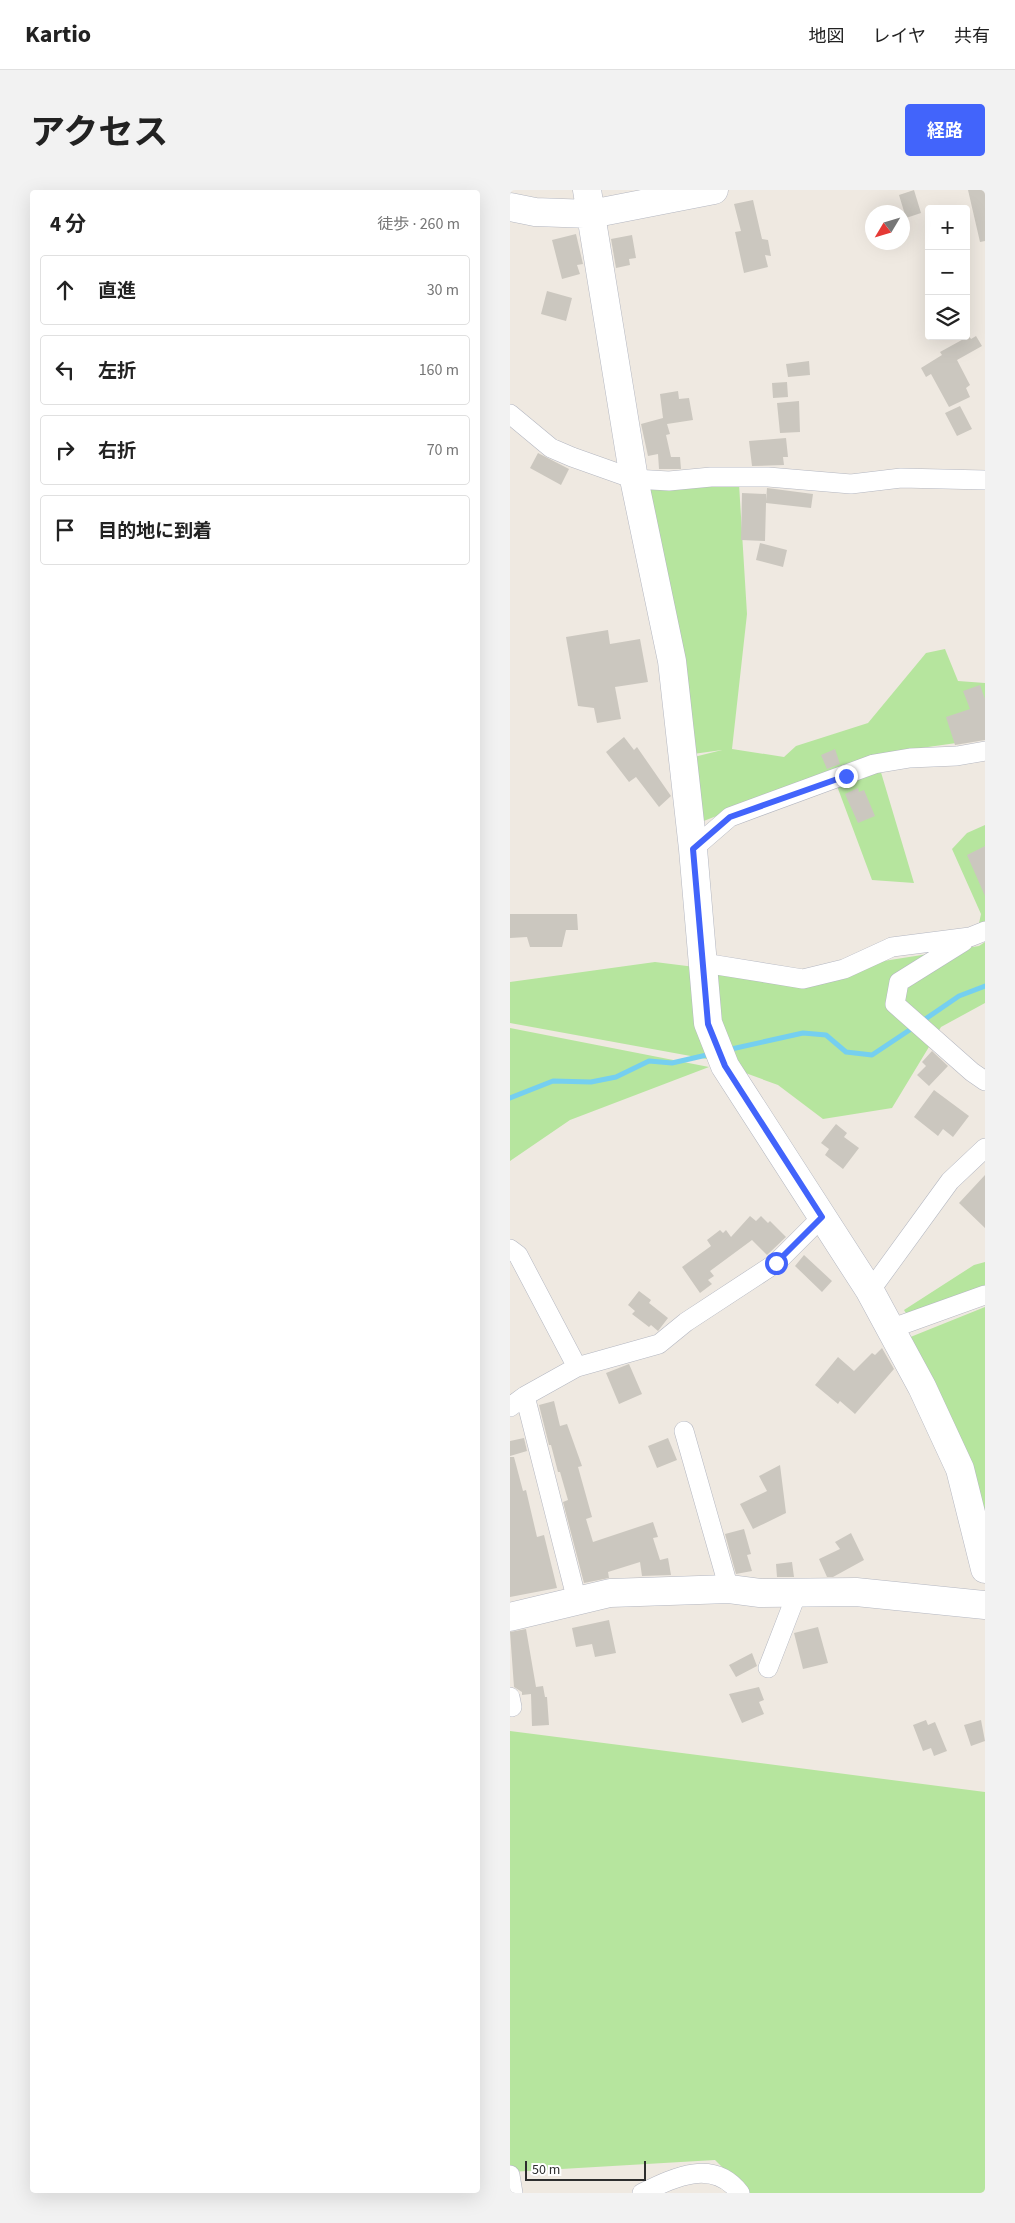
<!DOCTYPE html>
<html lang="ja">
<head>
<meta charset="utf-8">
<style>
  :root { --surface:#fff; --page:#f2f2f2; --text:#222; --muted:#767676; --line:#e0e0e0; --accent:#4264fb }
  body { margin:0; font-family:"Source Sans 3","Noto Sans JP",sans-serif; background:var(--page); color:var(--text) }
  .controls { position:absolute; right:15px; top:15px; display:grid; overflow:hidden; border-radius:5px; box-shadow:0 5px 20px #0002 }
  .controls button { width:45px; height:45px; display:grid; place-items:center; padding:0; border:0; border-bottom:1px solid var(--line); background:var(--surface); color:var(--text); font:25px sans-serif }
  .compass { position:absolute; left:355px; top:15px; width:45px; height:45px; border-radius:50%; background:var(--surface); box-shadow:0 5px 20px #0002; rotate:232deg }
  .scale { position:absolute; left:15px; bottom:12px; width:121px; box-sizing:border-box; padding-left:5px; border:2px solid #2e2e2e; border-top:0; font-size:14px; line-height:18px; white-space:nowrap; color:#2e2e2e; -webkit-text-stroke:4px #fff; paint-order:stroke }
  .stop { position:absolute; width:15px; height:15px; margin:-11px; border:4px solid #4264fb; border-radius:50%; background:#fff }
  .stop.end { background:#4264fb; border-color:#fff; box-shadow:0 1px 5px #0008 }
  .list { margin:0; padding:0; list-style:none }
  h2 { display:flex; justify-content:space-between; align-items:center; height:65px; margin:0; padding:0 20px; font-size:21px }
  h2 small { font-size:16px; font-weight:400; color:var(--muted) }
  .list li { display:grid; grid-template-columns:32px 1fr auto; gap:15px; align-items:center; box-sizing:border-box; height:70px; margin:0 10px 10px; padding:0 10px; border:1px solid var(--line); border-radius:5px }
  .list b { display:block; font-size:19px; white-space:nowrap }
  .list em { font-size:16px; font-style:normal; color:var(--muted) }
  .icon { flex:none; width:28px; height:28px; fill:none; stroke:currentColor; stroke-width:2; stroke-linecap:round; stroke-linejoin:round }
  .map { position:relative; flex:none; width:475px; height:2003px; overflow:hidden; border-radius:5px }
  header { display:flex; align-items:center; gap:30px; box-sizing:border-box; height:70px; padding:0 25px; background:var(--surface); border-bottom:1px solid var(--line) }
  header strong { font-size:24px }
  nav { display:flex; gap:28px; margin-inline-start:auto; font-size:18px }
  .intro { display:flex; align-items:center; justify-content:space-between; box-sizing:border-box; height:120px; padding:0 30px }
  h1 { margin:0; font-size:35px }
  .button { padding:12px 22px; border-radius:5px; background:var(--accent); color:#fff; font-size:18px; font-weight:700 }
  main { display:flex; gap:30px; padding:0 30px }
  aside { flex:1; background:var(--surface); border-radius:5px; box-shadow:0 5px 20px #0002 }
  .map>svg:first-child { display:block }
  .green { fill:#b6e59e }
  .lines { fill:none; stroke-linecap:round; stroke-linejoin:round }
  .stream { stroke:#75cff0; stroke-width:5 }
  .building { fill:#cbc7bf }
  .street-casing { stroke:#b4b7c1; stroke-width:20 }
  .secondary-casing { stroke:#b4b7c1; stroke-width:29 }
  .street { stroke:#fff; stroke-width:19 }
  .secondary { stroke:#fff; stroke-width:28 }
  .route { stroke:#4264fb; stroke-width:6 }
</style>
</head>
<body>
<header>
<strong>Kartio</strong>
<nav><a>地図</a><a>レイヤ</a><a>共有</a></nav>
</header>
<div class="intro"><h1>アクセス</h1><a class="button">経路</a></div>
<main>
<aside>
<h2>4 分<small>徒歩 · 260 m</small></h2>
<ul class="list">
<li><svg class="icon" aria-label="ahead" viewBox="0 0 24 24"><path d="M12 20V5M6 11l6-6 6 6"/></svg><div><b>直進</b></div><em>30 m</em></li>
<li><svg class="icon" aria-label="left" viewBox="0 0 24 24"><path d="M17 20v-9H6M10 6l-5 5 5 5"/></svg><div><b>左折</b></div><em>160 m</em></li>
<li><svg class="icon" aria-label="right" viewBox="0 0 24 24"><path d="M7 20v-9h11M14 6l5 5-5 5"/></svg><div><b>右折</b></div><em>70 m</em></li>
<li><svg class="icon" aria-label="arrive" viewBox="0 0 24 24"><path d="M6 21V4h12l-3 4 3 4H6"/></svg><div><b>目的地に到着</b></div></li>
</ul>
</aside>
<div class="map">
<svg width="475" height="2003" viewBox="0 0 475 2003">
  <rect width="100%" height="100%" fill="#efe9e1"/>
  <path class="green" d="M 229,294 L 237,424 L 222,559 L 274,567 L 286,556 L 358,533 L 416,463 L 435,459 L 448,491 L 475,493 L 475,549 L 368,564 L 191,632 L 184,567 L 212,560 L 183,564 L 130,298 Z
    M 370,579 L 404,693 L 362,690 L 327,596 Z
    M 475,635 L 475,733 L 468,738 L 471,724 L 442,659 L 457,643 Z
    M 475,752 L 475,813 L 431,837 L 382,918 L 313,929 L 268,895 L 197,869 L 0,833 L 0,792 L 145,772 L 233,783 L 302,794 L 361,773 L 469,756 Z
    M 0,838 L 199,877 L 60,930 L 0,971 Z
    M 475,1072 L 475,1097 L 399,1128 L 394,1120 L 464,1075 Z
    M 475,1117 L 475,1322 L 393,1150 Z
    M 0,1541 L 475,1602 L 475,2003 L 238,2003 L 205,1970 L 0,1982 Z"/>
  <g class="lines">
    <path class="stream" d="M 411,832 L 449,806 L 475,796
      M 217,860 L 293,843 L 316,845 L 336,862 L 362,865 L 404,837
      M 0,908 L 43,891 L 81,892 L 106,887 L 139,871 L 162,873 L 201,864"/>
  </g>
  <path class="building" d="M 404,0 L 411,23 L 396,28 L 389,5 Z
    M 458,0 L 475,0 L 475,51 L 470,52 Z
    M 243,10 L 252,49 L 258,50 L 261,66 L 255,65 L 258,77 L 234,83 L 225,42 L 231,41 L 224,14 Z
    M 66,44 L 73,74 L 67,75 L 70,84 L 52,89 L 42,50 Z
    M 122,45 L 126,68 L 119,69 L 120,75 L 106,78 L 101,49 Z
    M 37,101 L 62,108 L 56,131 L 31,124 Z
    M 459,146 L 461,149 L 466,146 L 472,156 L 447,170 L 460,195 L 456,198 L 460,207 L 439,217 L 421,184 L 416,187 L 411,178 L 432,165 L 430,162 Z
    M 299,171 L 300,185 L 278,187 L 276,174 Z
    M 277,192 L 278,207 L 263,208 L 262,193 Z
    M 168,201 L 169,209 L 179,208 L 183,230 L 157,234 L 160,244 L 156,245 L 161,267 L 170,267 L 171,279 L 149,279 L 148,264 L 138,266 L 131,234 L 153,228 L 150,204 Z
    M 289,211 L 290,242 L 270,243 L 267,213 Z
    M 450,216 L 462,239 L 447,246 L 435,223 Z
    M 276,248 L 278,267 L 273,267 L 274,275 L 242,276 L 239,251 Z
    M 28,263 L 59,279 L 51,295 L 20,278 Z
    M 257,298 L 303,304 L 301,318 L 256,313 L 255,351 L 231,350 L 232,303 L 256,304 L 256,311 Z
    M 250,353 L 277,360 L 273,377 L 246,370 Z
    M 98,440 L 100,454 L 130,449 L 138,492 L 105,497 L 111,529 L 87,533 L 84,518 L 68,516 L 56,447 Z
    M 470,495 L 475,509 L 475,550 L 445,555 L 436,527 L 460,519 L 453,501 Z
    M 114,547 L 124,560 L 127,557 L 161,606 L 149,617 L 126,587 L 119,592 L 96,562 Z
    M 325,559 L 330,574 L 317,579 L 311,565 Z
    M 348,598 L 349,602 L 354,600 L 365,626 L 348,633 L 335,604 Z
    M 475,656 L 475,706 L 457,665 Z
    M 0,724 L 67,724 L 68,740 L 56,740 L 52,757 L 20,757 L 17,747 L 0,748 Z
    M 422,861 L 438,876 L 419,896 L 407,885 L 416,876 L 412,872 Z
    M 424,900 L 459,926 L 443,947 L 433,939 L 428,946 L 404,927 Z
    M 326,934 L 337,943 L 334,947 L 349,958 L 333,979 L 315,965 L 319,959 L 311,953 Z
    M 475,985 L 475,1038 L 449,1013 Z
    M 240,1026 L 246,1031 L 251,1026 L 258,1033 L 260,1031 L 276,1047 L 257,1065 L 242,1050 L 200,1081 L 204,1086 L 198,1090 L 202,1094 L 190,1103 L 172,1077 L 201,1056 L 197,1050 L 210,1040 L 213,1043 L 216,1040 L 221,1047 Z
    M 294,1065 L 322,1091 L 312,1102 L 285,1076 Z
    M 129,1101 L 141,1110 L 139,1113 L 158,1128 L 148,1141 L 141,1135 L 139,1137 L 122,1124 L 125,1121 L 118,1115 Z
    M 372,1158 L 384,1179 L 345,1224 L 330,1211 L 328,1214 L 305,1195 L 328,1167 L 344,1181 L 362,1163 L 365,1165 Z
    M 119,1174 L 132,1204 L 109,1214 L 96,1183 Z
    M 44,1211 L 50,1236 L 57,1234 L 72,1276 L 68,1277 L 82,1327 L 76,1329 L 83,1352 L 143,1332 L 148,1347 L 143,1348 L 150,1370 L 158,1368 L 161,1385 L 132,1386 L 130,1372 L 98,1382 L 99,1388 L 74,1393 L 53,1312 L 58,1310 L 50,1282 L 48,1282 L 41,1255 L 39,1255 L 29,1215 Z
    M 14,1248 L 17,1261 L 0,1266 L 0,1251 Z
    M 158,1248 L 167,1270 L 147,1278 L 138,1256 Z
    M 0,1267 L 4,1267 L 13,1301 L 16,1300 L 27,1347 L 34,1345 L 47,1398 L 0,1407 Z
    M 270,1275 L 276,1323 L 243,1339 L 230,1314 L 257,1301 L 249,1286 Z
    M 234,1339 L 241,1364 L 237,1365 L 242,1381 L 226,1384 L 215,1344 Z
    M 341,1343 L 354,1370 L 323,1387 L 317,1387 L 309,1369 L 330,1359 L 325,1352 Z
    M 282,1372 L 284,1387 L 267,1387 L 266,1374 Z
    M 99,1430 L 106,1463 L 85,1467 L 82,1454 L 66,1457 L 62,1438 Z
    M 308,1437 L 318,1473 L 293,1479 L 284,1443 Z
    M 16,1439 L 26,1497 L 33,1496 L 35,1507 L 37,1507 L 39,1535 L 22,1536 L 21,1504 L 12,1505 L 12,1502 L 4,1497 L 0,1442 Z
    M 242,1463 L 247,1476 L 226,1487 L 219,1475 Z
    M 249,1497 L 254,1510 L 249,1512 L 254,1524 L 232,1533 L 219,1504 Z
    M 416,1530 L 418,1535 L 425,1532 L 437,1561 L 424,1566 L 421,1558 L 413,1561 L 403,1535 Z
    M 471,1530 L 475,1551 L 461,1556 L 454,1535 Z"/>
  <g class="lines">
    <g class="street-casing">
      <path id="street" d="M 0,224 L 41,258 L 62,267 L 124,289 L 159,291 L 201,287 L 258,287 L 341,294 L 391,288 L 475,290
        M 183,659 L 220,627 L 364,574 L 400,568 L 447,566 L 475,561
        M 453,752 L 389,792 L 385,814 L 462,882 L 475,891
        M 194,773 L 293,789 L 334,779 L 382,757 L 460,747 L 475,741
        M 0,1059 L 8,1065 L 67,1177
        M 360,1101 L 440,991 L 475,958
        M 380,1139 L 475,1105
        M 15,1206 L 67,1177 L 149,1154 L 176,1132 L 266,1073 L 312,1027
        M 0,1217 L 15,1206 L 67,1411
        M 174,1241 L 219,1399
        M 258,1478 L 287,1403
        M 0,1507 L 2,1517
        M 0,1985 L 3,2003
        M 132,2003 C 165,1987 203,1968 230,2003"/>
    </g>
    <g class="secondary-casing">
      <path id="secondary" d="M 77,0 L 124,289 L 162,471 L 183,659 L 198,833 L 215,876 L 360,1101 L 412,1197 L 450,1279 L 475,1379
        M 0,17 L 25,22 L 81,24 L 204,0
        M 0,1427 L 100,1403 L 219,1399 L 250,1403 L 346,1402 L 475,1415"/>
    </g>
    <use href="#street" class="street"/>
    <use href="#secondary" class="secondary"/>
  </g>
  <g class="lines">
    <path class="route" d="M 266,1073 L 312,1027 L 215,876 L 198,834 L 183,659 L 220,627 L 336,586"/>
  </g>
</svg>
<div class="controls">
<button>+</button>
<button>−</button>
<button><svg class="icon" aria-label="layers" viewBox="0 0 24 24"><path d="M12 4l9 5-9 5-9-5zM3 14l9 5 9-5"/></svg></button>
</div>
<svg class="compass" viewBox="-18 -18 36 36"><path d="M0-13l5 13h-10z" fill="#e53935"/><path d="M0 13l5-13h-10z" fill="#767676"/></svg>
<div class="scale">50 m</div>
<div class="stop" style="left:266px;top:1073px"></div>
<div class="stop end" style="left:336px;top:586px"></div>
</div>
</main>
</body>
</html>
